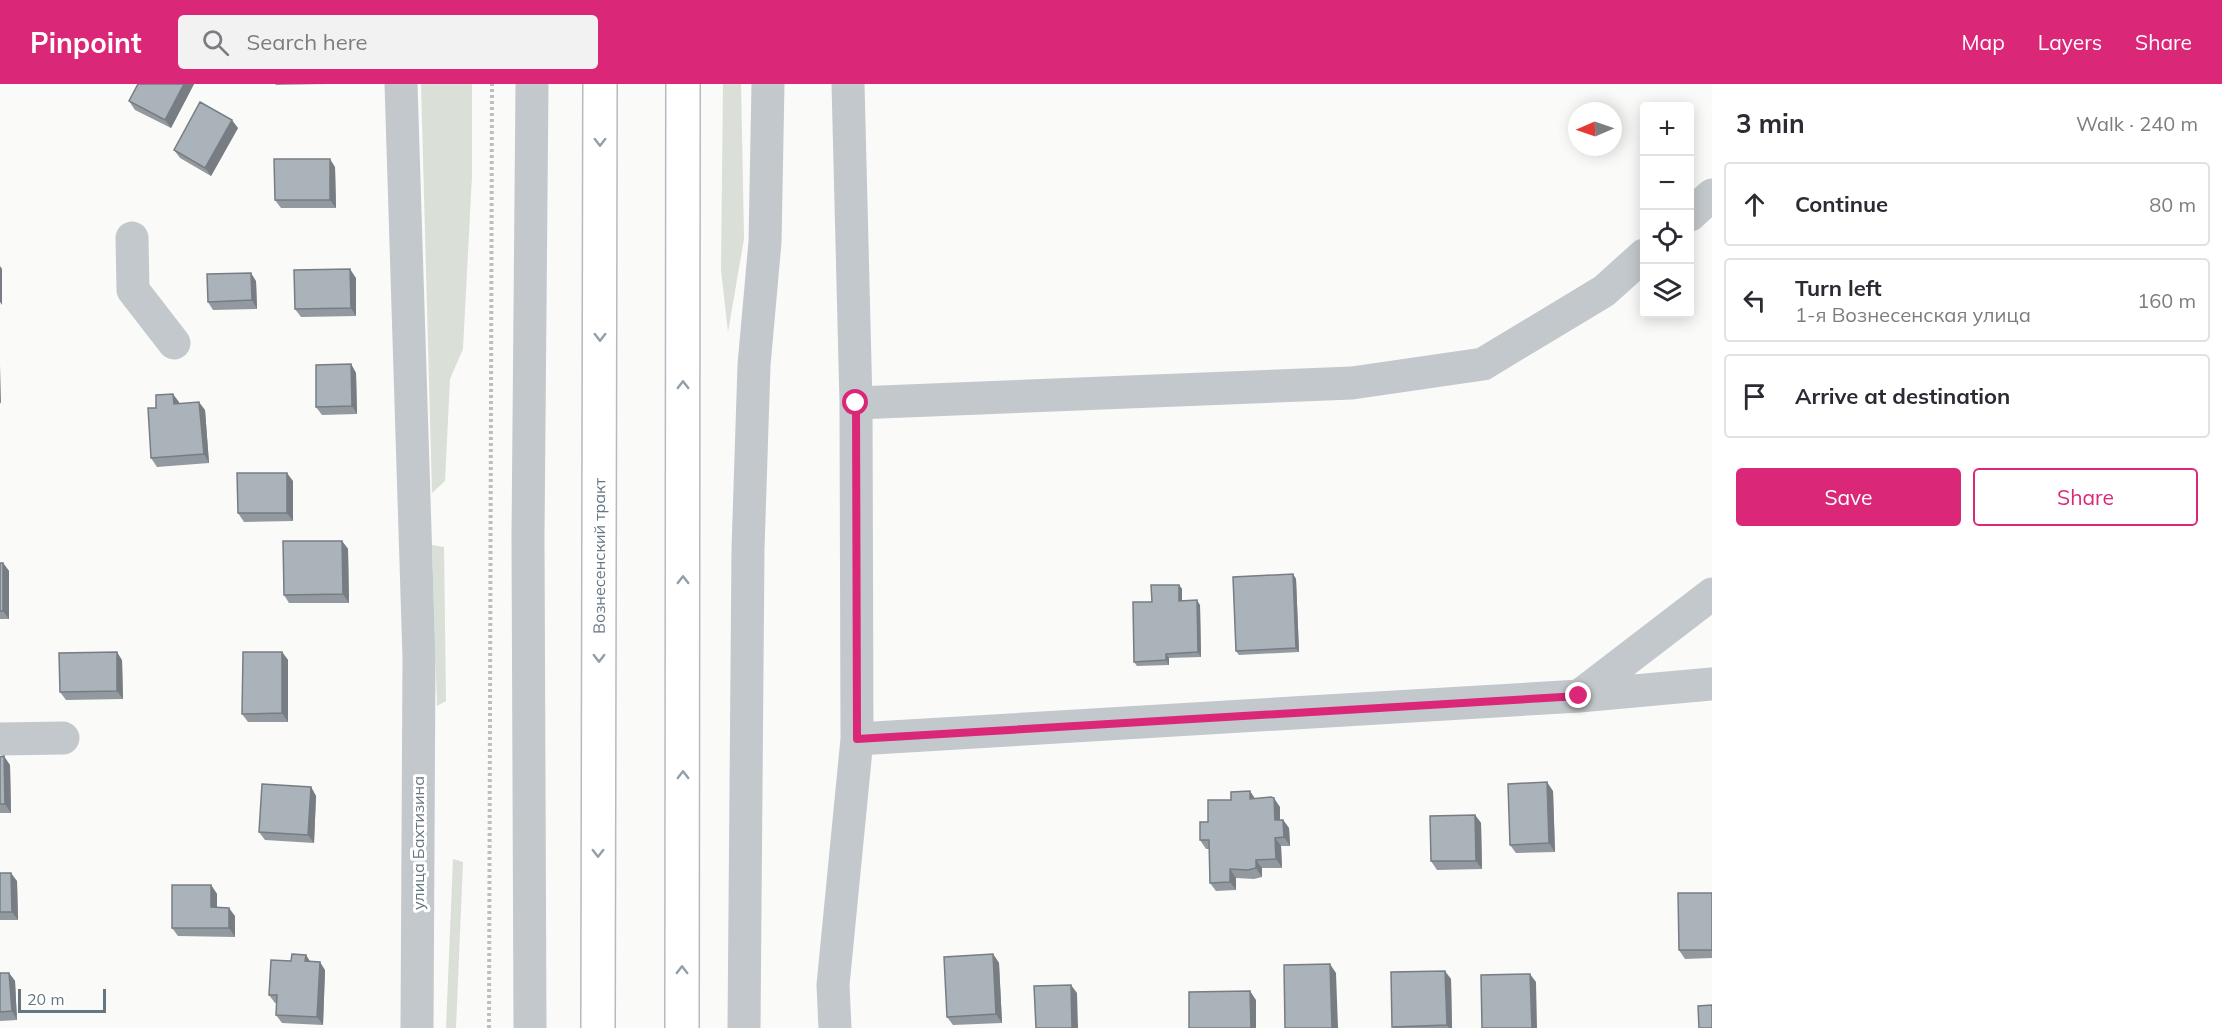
<!DOCTYPE html>
<html lang="en">
<head>
<meta charset="utf-8">
<style>
  :root { --surface:#fff; --page:#f2f2f3; --text:#2b2b33; --muted:#7c7c81; --line:#e1e1e2; --accent:#db2777 }
  body { margin:0; font-family:Mulish,sans-serif; background:var(--page); color:var(--text) }
  .controls { position:absolute; right:18px; top:18px; display:grid; overflow:hidden; border-radius:6px; box-shadow:0 3px 15px #0003 }
  .controls button { width:54px; height:54px; display:grid; place-items:center; padding:0; border:0; border-bottom:2px solid var(--line); background:var(--surface); color:var(--text); font:30px sans-serif }
  .compass { position:absolute; left:1568px; top:18px; width:54px; height:54px; border-radius:50%; background:var(--surface); box-shadow:0 3px 15px #0003; rotate:268deg }
  .scale { position:absolute; left:18px; bottom:15px; width:88px; box-sizing:border-box; padding-left:6px; border:3px solid #657683; border-top:0; font-size:16px; line-height:21px; white-space:nowrap; color:#657683; -webkit-text-stroke:4px #fff; paint-order:stroke }
  .stop { position:absolute; width:18px; height:18px; margin:-14px; border:4px solid #db2777; border-radius:50%; background:#fff }
  .stop.end { background:#db2777; border-color:#fff; box-shadow:0 2px 6px #0008 }
  .list { margin:0; padding:0; list-style:none }
  h2 { display:flex; justify-content:space-between; align-items:center; height:78px; margin:0; padding:0 24px; font-size:26px }
  h2 small { font-size:20px; font-weight:400; color:var(--muted) }
  .list li { display:grid; grid-template-columns:39px 1fr auto; gap:18px; align-items:center; box-sizing:border-box; height:84px; margin:0 12px 12px; padding:0 12px; border:2px solid var(--line); border-radius:6px }
  .list b { display:block; font-size:22px; white-space:nowrap }
  .list p { margin:0; font-size:20px; white-space:nowrap; color:var(--muted) }
  .list em { font-size:20px; font-style:normal; color:var(--muted) }
  .actions { display:flex; gap:12px; padding:18px 24px }
  .actions a { flex:1; padding:14px 0; border:2px solid var(--accent); border-radius:6px; text-align:center; font-size:21px; color:var(--accent) }
  .actions .main { background:var(--accent); color:#fff }
  .icon { flex:none; width:33px; height:33px; fill:none; stroke:currentColor; stroke-width:2; stroke-linecap:round; stroke-linejoin:round }
  .map { position:relative; flex:none; width:1712px; height:944px; overflow:hidden }
  header { display:flex; align-items:center; gap:36px; box-sizing:border-box; height:84px; padding:0 30px; background:var(--accent); color:#fff }
  header strong { font-size:28px }
  nav { display:flex; gap:33px; margin-inline-start:auto; font-size:21px }
  .search { width:420px; height:54px; background:var(--page); display:flex; align-items:center; gap:15px; box-sizing:border-box; padding:0 21px; border-radius:6px; color:var(--muted); font-size:22px }
  main { display:flex }
  aside { flex:1; background:var(--surface) }
  .map>svg:first-child { display:block }
  .green { fill:#dadfd7 }
  .lines { fill:none; stroke-linecap:round; stroke-linejoin:round }
  .major-casing { stroke:#b5babe; stroke-width:36 }
  .path { stroke:#bbbfc2; stroke-width:4; stroke-dasharray:3 3; stroke-linecap:butt }
  .minor { stroke:#c3c8cc; stroke-width:33 }
  .major { stroke:#fff; stroke-width:33 }
  .wall { fill:#929a9f }
  .shaded-wall { fill:#777d82 }
  .building { fill:#aab3b9; stroke:#777d82; stroke-width:1.5 }
  .oneway { stroke:#939fa8 }
  .route { stroke:#db2777; stroke-width:8 }
  .labels { text-anchor:middle; dominant-baseline:central; stroke-width:6; stroke-linejoin:round; paint-order:stroke }
  .street-label { font-size:16px; fill:#657683; stroke:#fff }
</style>
</head>
<body>
<header>
<strong>Pinpoint</strong>
<div class="search"><svg class="icon" aria-label="search" viewBox="0 0 24 24"><circle cx="10" cy="10" r="6"/><path d="M15 15l6 6"/></svg>Search here</div>
<nav><a>Map</a><a>Layers</a><a>Share</a></nav>
</header>
<main>
<div class="map">
<svg width="1712" height="944" viewBox="0 0 1712 944">
  <rect width="100%" height="100%" fill="#fafaf8"/>
  <path class="green" d="M 421,0 L 472,0 L 472,92 L 463,265 L 450,295 L 445,397 L 432,409 Z
    M 723,0 L 741,0 L 744,155 L 728,248 L 721,186 Z
    M 432,461 L 444,463 L 446,617 L 437,622 Z
    M 453,775 L 463,778 L 456,944 L 446,944 Z"/>
  <g class="lines">
    <g class="major-casing">
      <g id="major">
        <path id="s1" d="M 598,944 L 600,0"/>
        <path d="M 682,944 L 683,0"/>
      </g>
    </g>
    <path class="path" d="M 489,944 L 492,0"/>
    <path class="minor" d="M 401,0 L 419,574 L 417,944
      M 1690,131 L 1712,111
      M 132,154 L 133,206 L 174,259
      M 856,319 L 1352,299 L 1483,280 L 1604,207 L 1644,171
      M 1579,612 L 1712,510
      M 0,655 L 63,654
      M 857,655 L 1579,612 L 1712,600
      M 530,944 L 528,452 L 532,0
      M 744,944 L 748,465 L 754,281 L 765,158 L 768,0
      M 835,944 L 833,901 L 857,655 L 856,319 L 848,0"/>
    <use href="#major" class="major"/>
  </g>
  <path class="wall" d="M 138,0 L 194,0 L 171,44 L 135,26 L 129,17 Z
    M 275,0 L 326,0 L 276,1 Z
    M 238,44 L 211,92 L 180,74 L 174,66 Z
    M 335,83 L 336,124 L 281,124 L 275,116 Z
    M 356,194 L 356,232 L 301,233 L 295,225 Z
    M 256,197 L 257,225 L 213,226 L 208,218 Z
    M 351,280 L 356,289 L 357,330 L 322,331 L 316,323 Z
    M 179,318 L 179,319 L 205,326 L 209,379 L 157,383 L 151,374 L 156,324 Z
    M 293,397 L 293,437 L 244,438 L 238,429 Z
    M 342,457 L 348,465 L 349,519 L 289,519 L 284,511 Z
    M 0,479 L 3,479 L 9,487 L 9,535 L 0,535 Z
    M 1293,490 L 1296,495 L 1299,568 L 1239,571 L 1236,567 Z
    M 1179,501 L 1182,505 L 1182,517 L 1200,521 L 1201,573 L 1169,574 L 1169,581 L 1137,582 L 1134,578 L 1152,518 Z
    M 282,568 L 288,576 L 288,638 L 248,638 L 242,630 Z
    M 122,576 L 123,615 L 66,616 L 60,608 Z
    M 0,673 L 10,681 L 11,729 L 0,729 Z
    M 311,703 L 316,712 L 314,759 L 265,756 L 259,748 Z
    M 1553,707 L 1555,768 L 1516,769 L 1510,761 Z
    M 1255,714 L 1280,723 L 1280,736 L 1283,736 L 1289,744 L 1290,762 L 1281,762 L 1282,784 L 1262,784 L 1262,793 L 1254,795 L 1236,794 L 1236,806 L 1216,807 L 1210,799 L 1209,765 L 1206,765 L 1200,756 L 1208,738 Z
    M 1475,731 L 1481,739 L 1482,785 L 1437,786 L 1431,777 Z
    M 0,789 L 17,797 L 18,836 L 0,836 Z
    M 211,801 L 217,810 L 217,823 L 235,832 L 235,853 L 178,852 L 172,844 Z
    M 1712,809 L 1712,874 L 1685,875 L 1679,866 Z
    M 993,870 L 999,879 L 1002,939 L 953,941 L 947,933 Z
    M 306,871 L 310,878 L 325,886 L 323,941 L 282,939 L 276,931 L 276,919 L 275,919 L 269,911 L 291,877 Z
    M 0,889 L 9,889 L 15,897 L 17,936 L 0,937 Z
    M 1451,895 L 1452,944 L 1393,944 L 1392,943 Z"/>
  <path class="shaded-wall" d="M 184,0 L 194,0 L 171,44 L 165,36 Z
    M 232,36 L 238,44 L 211,92 L 205,84 Z
    M 330,75 L 335,83 L 336,124 L 330,116 Z
    M 0,182 L 2,185 L 2,221 L 0,218 Z
    M 350,185 L 356,194 L 356,232 L 351,224 Z
    M 251,189 L 256,197 L 257,225 L 252,216 Z
    M 351,280 L 356,289 L 357,330 L 352,322 Z
    M 0,281 L 1,320 L 0,318 Z
    M 173,310 L 179,318 L 180,328 L 174,320 Z
    M 199,318 L 205,326 L 209,379 L 204,370 Z
    M 287,389 L 293,397 L 293,437 L 287,429 Z
    M 342,457 L 348,465 L 349,519 L 343,510 Z
    M 3,479 L 9,487 L 9,535 L 3,527 Z
    M 1293,490 L 1296,495 L 1299,568 L 1296,564 Z
    M 1179,501 L 1182,505 L 1182,521 L 1179,517 Z
    M 1197,516 L 1200,521 L 1201,573 L 1198,568 Z
    M 117,568 L 122,576 L 123,615 L 117,607 Z
    M 282,568 L 288,576 L 288,638 L 282,629 Z
    M 1166,570 L 1169,574 L 1169,581 L 1166,576 Z
    M 4,672 L 10,681 L 11,729 L 5,720 Z
    M 1547,698 L 1553,707 L 1555,768 L 1549,759 Z
    M 311,703 L 316,712 L 314,759 L 308,751 Z
    M 1250,707 L 1256,716 L 1250,715 Z
    M 1274,714 L 1280,723 L 1280,744 L 1275,736 Z
    M 1475,731 L 1481,739 L 1482,785 L 1476,777 Z
    M 1283,736 L 1289,744 L 1290,762 L 1284,753 Z
    M 1275,754 L 1281,762 L 1282,784 L 1276,775 Z
    M 1256,776 L 1262,784 L 1262,793 L 1256,784 Z
    M 1230,785 L 1236,794 L 1236,806 L 1230,798 Z
    M 11,789 L 17,797 L 18,836 L 12,828 Z
    M 211,801 L 217,810 L 217,832 L 211,823 Z
    M 229,824 L 235,832 L 235,853 L 229,844 Z
    M 993,870 L 999,879 L 1002,939 L 996,930 Z
    M 306,871 L 311,879 L 305,877 Z
    M 320,878 L 325,886 L 323,941 L 317,933 Z
    M 1330,880 L 1336,889 L 1338,944 L 1332,944 Z
    M 1445,887 L 1451,895 L 1452,944 L 1449,944 L 1447,941 Z
    M 9,889 L 15,897 L 17,936 L 12,927 Z
    M 1530,890 L 1536,898 L 1537,944 L 1532,944 Z
    M 1071,901 L 1077,909 L 1078,944 L 1072,944 Z
    M 1250,907 L 1256,916 L 1256,944 L 1251,944 Z"/>
  <path class="building" d="M 138,0 L 184,0 L 165,36 L 129,17 Z
    M 200,18 L 232,36 L 205,84 L 174,66 Z
    M 274,75 L 330,75 L 330,116 L 275,116 Z
    M 350,185 L 351,224 L 295,225 L 294,186 Z
    M 251,189 L 252,216 L 208,218 L 207,190 Z
    M 351,280 L 352,322 L 316,323 L 316,281 Z
    M 173,310 L 174,320 L 199,318 L 204,370 L 151,374 L 148,324 L 156,324 L 156,311 Z
    M 237,389 L 287,389 L 287,429 L 238,429 Z
    M 283,457 L 342,457 L 343,510 L 284,511 Z
    M 0,479 L 3,479 L 3,527 L 0,527 Z
    M 1293,490 L 1296,564 L 1236,567 L 1233,493 Z
    M 1151,501 L 1179,501 L 1179,517 L 1197,516 L 1198,568 L 1166,570 L 1166,576 L 1134,578 L 1133,518 L 1152,518 Z
    M 117,568 L 117,607 L 60,608 L 59,569 Z
    M 243,568 L 282,568 L 282,629 L 242,630 Z
    M 4,672 L 5,720 L 0,720 L 0,673 Z
    M 1547,698 L 1549,759 L 1510,761 L 1508,700 Z
    M 262,700 L 311,703 L 308,751 L 259,748 Z
    M 1250,707 L 1250,715 L 1271,713 L 1274,714 L 1275,736 L 1283,736 L 1284,753 L 1275,754 L 1276,775 L 1256,776 L 1256,784 L 1248,786 L 1230,785 L 1230,798 L 1210,799 L 1209,756 L 1200,756 L 1200,738 L 1208,738 L 1208,716 L 1231,716 L 1231,708 Z
    M 1475,731 L 1476,777 L 1431,777 L 1430,732 Z
    M 0,789 L 11,789 L 12,828 L 0,828 Z
    M 172,801 L 211,801 L 211,823 L 229,824 L 229,844 L 172,844 Z
    M 1678,809 L 1712,809 L 1712,866 L 1679,866 Z
    M 292,870 L 306,871 L 305,877 L 320,878 L 317,933 L 276,931 L 277,911 L 269,911 L 271,876 L 291,877 Z
    M 993,870 L 996,930 L 947,933 L 944,873 Z
    M 1330,880 L 1332,944 L 1285,944 L 1284,881 Z
    M 1445,887 L 1447,941 L 1392,943 L 1391,888 Z
    M 0,889 L 9,889 L 12,927 L 0,928 Z
    M 1530,890 L 1532,944 L 1482,944 L 1481,891 Z
    M 1071,901 L 1072,944 L 1036,944 L 1034,902 Z
    M 1250,907 L 1251,944 L 1189,944 L 1189,908 Z
    M 1712,921 L 1712,944 L 1699,944 L 1698,922 Z"/>
  <defs><path id="oneway-chevron" d="M-2-3.5L2.5 0L-2 3.5" fill="none" stroke-width="1.6" stroke-linecap="round" stroke-linejoin="round" transform="scale(1.5)"/></defs>
  <g class="oneway">
    <use href="#oneway-chevron" transform="translate(600 58) rotate(90)"/>
    <use href="#oneway-chevron" transform="translate(600 253) rotate(90)"/>
    <use href="#oneway-chevron" transform="translate(683 301) rotate(-90)"/>
    <use href="#oneway-chevron" transform="translate(683 496) rotate(-90)"/>
    <use href="#oneway-chevron" transform="translate(599 574) rotate(90)"/>
    <use href="#oneway-chevron" transform="translate(683 691) rotate(-90)"/>
    <use href="#oneway-chevron" transform="translate(598 769) rotate(90)"/>
    <use href="#oneway-chevron" transform="translate(682 886) rotate(-90)"/>
  </g>
  <g class="lines">
    <path class="route" d="M 856,319 L 857,655 L 1579,612"/>
  </g>
  <g class="labels">
    <g class="street-label">
      <text stroke="none"><textPath href="#s1" startOffset="472">Вознесенский тракт</textPath></text>
      <text transform="translate(418 759) rotate(-90)">улица Бахтизина</text>
    </g>
  </g>
</svg>
<div class="controls">
<button>+</button>
<button>−</button>
<button><svg class="icon" aria-label="locate" viewBox="0 0 24 24"><circle cx="12" cy="12" r="6"/><path d="M12 2v4M12 18v4M2 12h4M18 12h4"/></svg></button>
<button><svg class="icon" aria-label="layers" viewBox="0 0 24 24"><path d="M12 4l9 5-9 5-9-5zM3 14l9 5 9-5"/></svg></button>
</div>
<svg class="compass" viewBox="-18 -18 36 36"><path d="M0-13l5 13h-10z" fill="#e53935"/><path d="M0 13l5-13h-10z" fill="#7c7c81"/></svg>
<div class="scale">20 m</div>
<div class="stop" style="left:856px;top:319px"></div>
<div class="stop end" style="left:1579px;top:612px"></div>
</div>
<aside>
<h2>3 min<small>Walk · 240 m</small></h2>
<ul class="list">
<li><svg class="icon" aria-label="ahead" viewBox="0 0 24 24"><path d="M12 20V5M6 11l6-6 6 6"/></svg><div><b>Continue</b></div><em>80 m</em></li>
<li><svg class="icon" aria-label="left" viewBox="0 0 24 24"><path d="M17 20v-9H6M10 6l-5 5 5 5"/></svg><div><b>Turn left</b><p>1-я Вознесенская улица</p></div><em>160 m</em></li>
<li><svg class="icon" aria-label="arrive" viewBox="0 0 24 24"><path d="M6 21V4h12l-3 4 3 4H6"/></svg><div><b>Arrive at destination</b></div></li>
</ul>
<div class="actions"><a class="main">Save</a><a>Share</a></div>
</aside>
</main>
</body>
</html>
